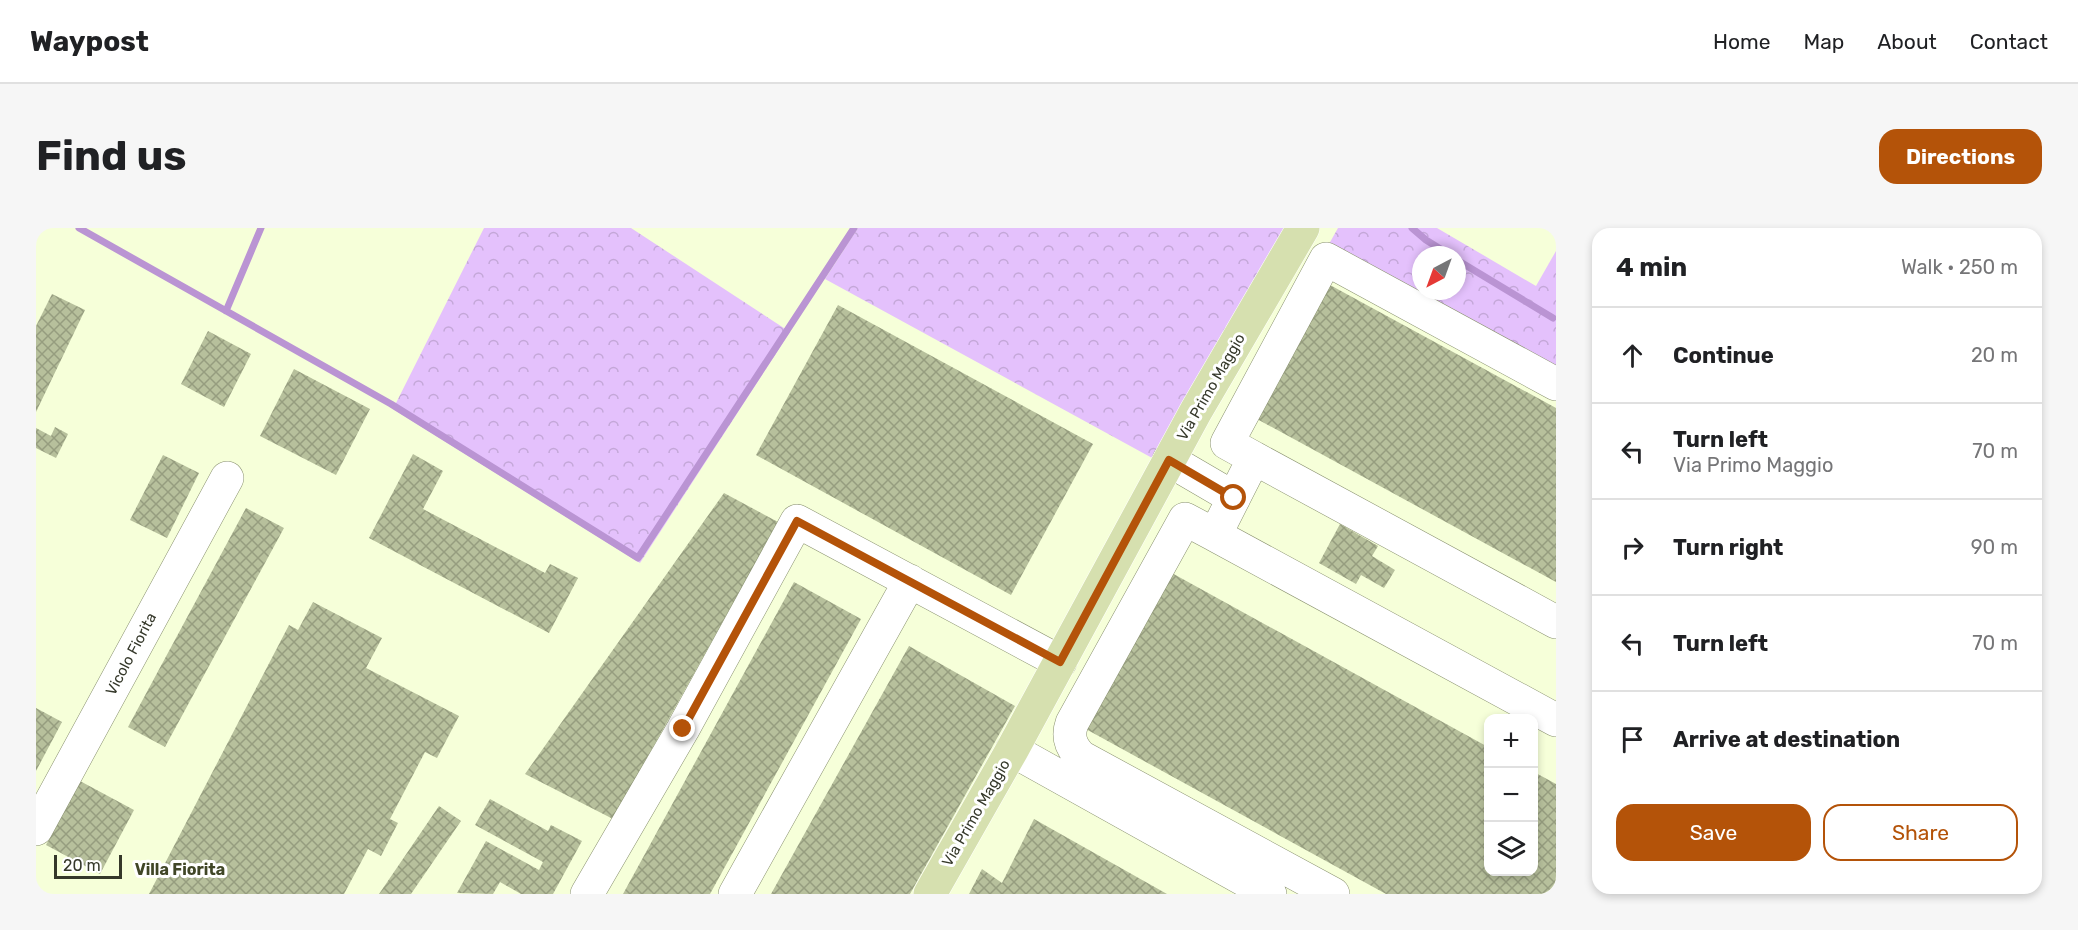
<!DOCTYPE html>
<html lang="en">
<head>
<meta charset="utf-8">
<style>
  :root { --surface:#fff; --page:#f6f6f6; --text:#202124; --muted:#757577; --line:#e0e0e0; --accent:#b45309 }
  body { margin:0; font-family:Rubik,sans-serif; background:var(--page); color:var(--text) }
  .controls { position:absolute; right:18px; bottom:18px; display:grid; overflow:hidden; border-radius:12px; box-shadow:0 3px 9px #0003 }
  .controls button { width:54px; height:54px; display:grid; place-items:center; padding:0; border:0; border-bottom:2px solid var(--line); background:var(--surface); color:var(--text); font:30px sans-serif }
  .compass { position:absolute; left:1376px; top:18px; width:54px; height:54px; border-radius:50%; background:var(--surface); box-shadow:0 3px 9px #0003; rotate:221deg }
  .scale { position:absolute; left:18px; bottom:15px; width:68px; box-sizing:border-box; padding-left:6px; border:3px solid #35382a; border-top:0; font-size:16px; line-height:21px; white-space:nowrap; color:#35382a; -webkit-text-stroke:4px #fff; paint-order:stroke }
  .stop { position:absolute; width:18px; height:18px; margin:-14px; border:4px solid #b45309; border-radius:50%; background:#fff }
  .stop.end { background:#b45309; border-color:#fff; box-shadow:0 2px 6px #0008 }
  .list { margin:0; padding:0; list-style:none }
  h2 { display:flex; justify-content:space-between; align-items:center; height:78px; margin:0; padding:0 24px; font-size:26px }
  h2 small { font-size:20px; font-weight:400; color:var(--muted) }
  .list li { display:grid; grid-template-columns:39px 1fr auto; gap:18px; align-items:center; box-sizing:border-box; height:96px; padding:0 24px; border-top:2px solid var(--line) }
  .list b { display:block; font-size:22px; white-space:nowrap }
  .list p { margin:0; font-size:20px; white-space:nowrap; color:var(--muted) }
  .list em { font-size:20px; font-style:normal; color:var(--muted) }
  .actions { display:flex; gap:12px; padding:18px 24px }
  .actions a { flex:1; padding:14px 0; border:2px solid var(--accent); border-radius:18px; text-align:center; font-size:21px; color:var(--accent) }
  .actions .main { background:var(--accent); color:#fff }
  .icon { flex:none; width:33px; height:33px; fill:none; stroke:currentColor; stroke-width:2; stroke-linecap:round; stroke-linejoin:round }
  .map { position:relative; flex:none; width:1520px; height:666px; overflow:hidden; border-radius:18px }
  header { display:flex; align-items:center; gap:36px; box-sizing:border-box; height:84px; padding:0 30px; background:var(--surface); border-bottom:2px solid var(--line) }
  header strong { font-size:28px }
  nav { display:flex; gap:33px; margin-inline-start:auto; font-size:21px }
  .intro { display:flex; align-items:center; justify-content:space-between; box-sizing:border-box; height:144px; padding:0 36px }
  h1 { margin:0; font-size:42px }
  .button { padding:15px 27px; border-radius:18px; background:var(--accent); color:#fff; font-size:21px; font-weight:700 }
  main { display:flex; gap:36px; padding:0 36px }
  aside { flex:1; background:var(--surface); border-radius:18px; box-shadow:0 3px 9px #0003 }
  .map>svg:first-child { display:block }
  .forest { fill:url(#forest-crowns); fill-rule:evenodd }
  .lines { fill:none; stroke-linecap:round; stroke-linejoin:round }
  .stream { stroke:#ba94d3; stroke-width:7 }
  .building { fill:url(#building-cross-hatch) }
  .minor-casing { stroke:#89916f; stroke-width:34 }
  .major-casing { stroke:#fff; stroke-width:34 }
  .minor { stroke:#fff; stroke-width:33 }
  .major { stroke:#d6e0af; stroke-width:33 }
  .route { stroke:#b45309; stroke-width:8 }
  .labels { text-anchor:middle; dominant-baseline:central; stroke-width:6; stroke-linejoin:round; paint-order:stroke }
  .street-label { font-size:15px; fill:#35382a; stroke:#fff }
  .neighbourhood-label { font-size:16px; font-weight:bold; fill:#404627; stroke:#fff }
</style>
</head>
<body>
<header>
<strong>Waypost</strong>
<nav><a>Home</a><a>Map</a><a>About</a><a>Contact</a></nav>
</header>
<div class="intro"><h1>Find us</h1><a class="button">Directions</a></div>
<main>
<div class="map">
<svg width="1520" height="666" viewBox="0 0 1520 666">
  <defs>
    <pattern id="forest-crowns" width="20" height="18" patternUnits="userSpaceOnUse" patternTransform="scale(1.5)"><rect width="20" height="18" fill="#e4c1fc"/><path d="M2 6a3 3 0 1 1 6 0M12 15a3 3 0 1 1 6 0" fill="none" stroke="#c4a7d8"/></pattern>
    <pattern id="building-cross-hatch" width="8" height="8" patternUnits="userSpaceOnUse" patternTransform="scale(1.5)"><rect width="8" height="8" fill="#b7c09c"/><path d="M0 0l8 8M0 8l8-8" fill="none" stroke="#969d7f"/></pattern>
  </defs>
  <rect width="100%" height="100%" fill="#f6ffd9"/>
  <path class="forest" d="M 448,0 L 595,0 L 754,104 L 604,335 L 357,181 Z
    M 822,0 L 1250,0 L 1118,231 L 789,51 Z
    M 1302,0 L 1401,0 L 1500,58 L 1520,23 L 1520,140 L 1293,16 ZM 1385,27 L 1421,27 L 1421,63 L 1385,63 Z"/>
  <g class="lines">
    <path class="stream" d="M 43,0 L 355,176 L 602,330 L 818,0
      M 1376,0 L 1390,12 L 1414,27
      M 1421,32 L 1517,90
      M 190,83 L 225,0"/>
  </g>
  <path class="building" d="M 1294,57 L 1520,180 L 1520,354 L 1221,191 Z
    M 16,66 L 49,82 L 0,184 L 0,98 Z
    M 802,77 L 1057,216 L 975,367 L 720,227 Z
    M 172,103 L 215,126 L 188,179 L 145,156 Z
    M 258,141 L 334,181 L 300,247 L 224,208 Z
    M 19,199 L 32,206 L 20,230 L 0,220 L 0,200 L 15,208 Z
    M 377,226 L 407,243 L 387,281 L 509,345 L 514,336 L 542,350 L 513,405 L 333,310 Z
    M 127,227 L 163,245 L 131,310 L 94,292 Z
    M 688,265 L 742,294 L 577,591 L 489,546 Z
    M 210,280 L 248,300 L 129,519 L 92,499 Z
    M 1304,296 L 1342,318 L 1336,328 L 1359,342 L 1348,360 L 1325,347 L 1320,356 L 1283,335 Z
    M 1134,344 L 1452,519 L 1452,644 L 1498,644 L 1498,544 L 1520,556 L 1520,666 L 1350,666 L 1048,500 Z
    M 758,354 L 825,391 L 674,666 L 587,666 Z
    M 277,374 L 346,410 L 330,440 L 423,488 L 401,530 L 389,524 L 354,591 L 362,595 L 345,628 L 332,621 L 308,666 L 113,666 L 253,397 L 262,402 Z
    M 873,418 L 979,478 L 874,666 L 735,666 Z
    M 0,480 L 26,494 L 0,543 Z
    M 44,553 L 98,582 L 64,646 L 10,617 Z
    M 454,571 L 512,603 L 515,597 L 546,613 L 517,666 L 485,666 L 464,654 L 457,666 L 421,665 L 450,613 L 503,642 L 507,634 L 439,597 Z
    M 403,578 L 425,593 L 375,666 L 343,666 Z
    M 998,591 L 1131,666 L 933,666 L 946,641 L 966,655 Z"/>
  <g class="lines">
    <g class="minor-casing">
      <path id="minor" d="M 1218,230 L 1191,215 L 1290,31 L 1520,156
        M 1133,232 L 1198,270
        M 1179,307 L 1149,291 L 1036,495 C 1031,509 1035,519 1045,529 L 1297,666
        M 1520,394 L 1218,230 L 1179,307 L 1520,492
        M 976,522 L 1234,666
        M 0,601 L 191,250
        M 551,666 L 647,501 L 761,293 L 1024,434
        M 699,666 L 874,353"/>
    </g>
    <g class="major-casing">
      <path id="major" d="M 894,666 L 976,522 L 1160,183 L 1267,0"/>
    </g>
    <use href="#minor" class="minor"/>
    <use href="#major" class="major"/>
  </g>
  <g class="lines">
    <path class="route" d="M 647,501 L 761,293 L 1024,434 L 1133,232 L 1198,270"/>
  </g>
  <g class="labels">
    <g class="street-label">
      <text transform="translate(1175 159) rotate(-60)">Via Primo Maggio</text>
      <text transform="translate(95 426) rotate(-62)">Vicolo Fiorita</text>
      <text transform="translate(940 585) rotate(-60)">Via Primo Maggio</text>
    </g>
    <g class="neighbourhood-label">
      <text x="144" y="641">Villa Fiorita</text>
    </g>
  </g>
</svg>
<div class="controls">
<button>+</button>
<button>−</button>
<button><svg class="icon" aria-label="layers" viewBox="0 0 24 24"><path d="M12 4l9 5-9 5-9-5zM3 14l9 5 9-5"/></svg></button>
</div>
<svg class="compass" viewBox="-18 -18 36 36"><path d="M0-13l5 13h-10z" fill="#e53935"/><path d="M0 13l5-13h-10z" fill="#757577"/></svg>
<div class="scale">20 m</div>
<div class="stop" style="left:1198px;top:270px"></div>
<div class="stop end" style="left:647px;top:501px"></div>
</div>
<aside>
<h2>4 min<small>Walk · 250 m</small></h2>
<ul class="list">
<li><svg class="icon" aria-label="ahead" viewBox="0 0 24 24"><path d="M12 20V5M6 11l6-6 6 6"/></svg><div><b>Continue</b></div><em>20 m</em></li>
<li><svg class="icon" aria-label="left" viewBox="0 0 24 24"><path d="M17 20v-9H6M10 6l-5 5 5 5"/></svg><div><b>Turn left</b><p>Via Primo Maggio</p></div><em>70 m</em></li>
<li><svg class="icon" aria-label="right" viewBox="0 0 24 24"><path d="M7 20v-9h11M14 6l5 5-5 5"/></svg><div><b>Turn right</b></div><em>90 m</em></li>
<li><svg class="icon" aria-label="left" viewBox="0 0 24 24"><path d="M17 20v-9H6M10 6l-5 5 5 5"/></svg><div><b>Turn left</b></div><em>70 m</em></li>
<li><svg class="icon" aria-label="arrive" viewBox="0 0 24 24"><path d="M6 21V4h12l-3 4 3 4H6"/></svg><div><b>Arrive at destination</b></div></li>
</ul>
<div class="actions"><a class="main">Save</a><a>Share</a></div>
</aside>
</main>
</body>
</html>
